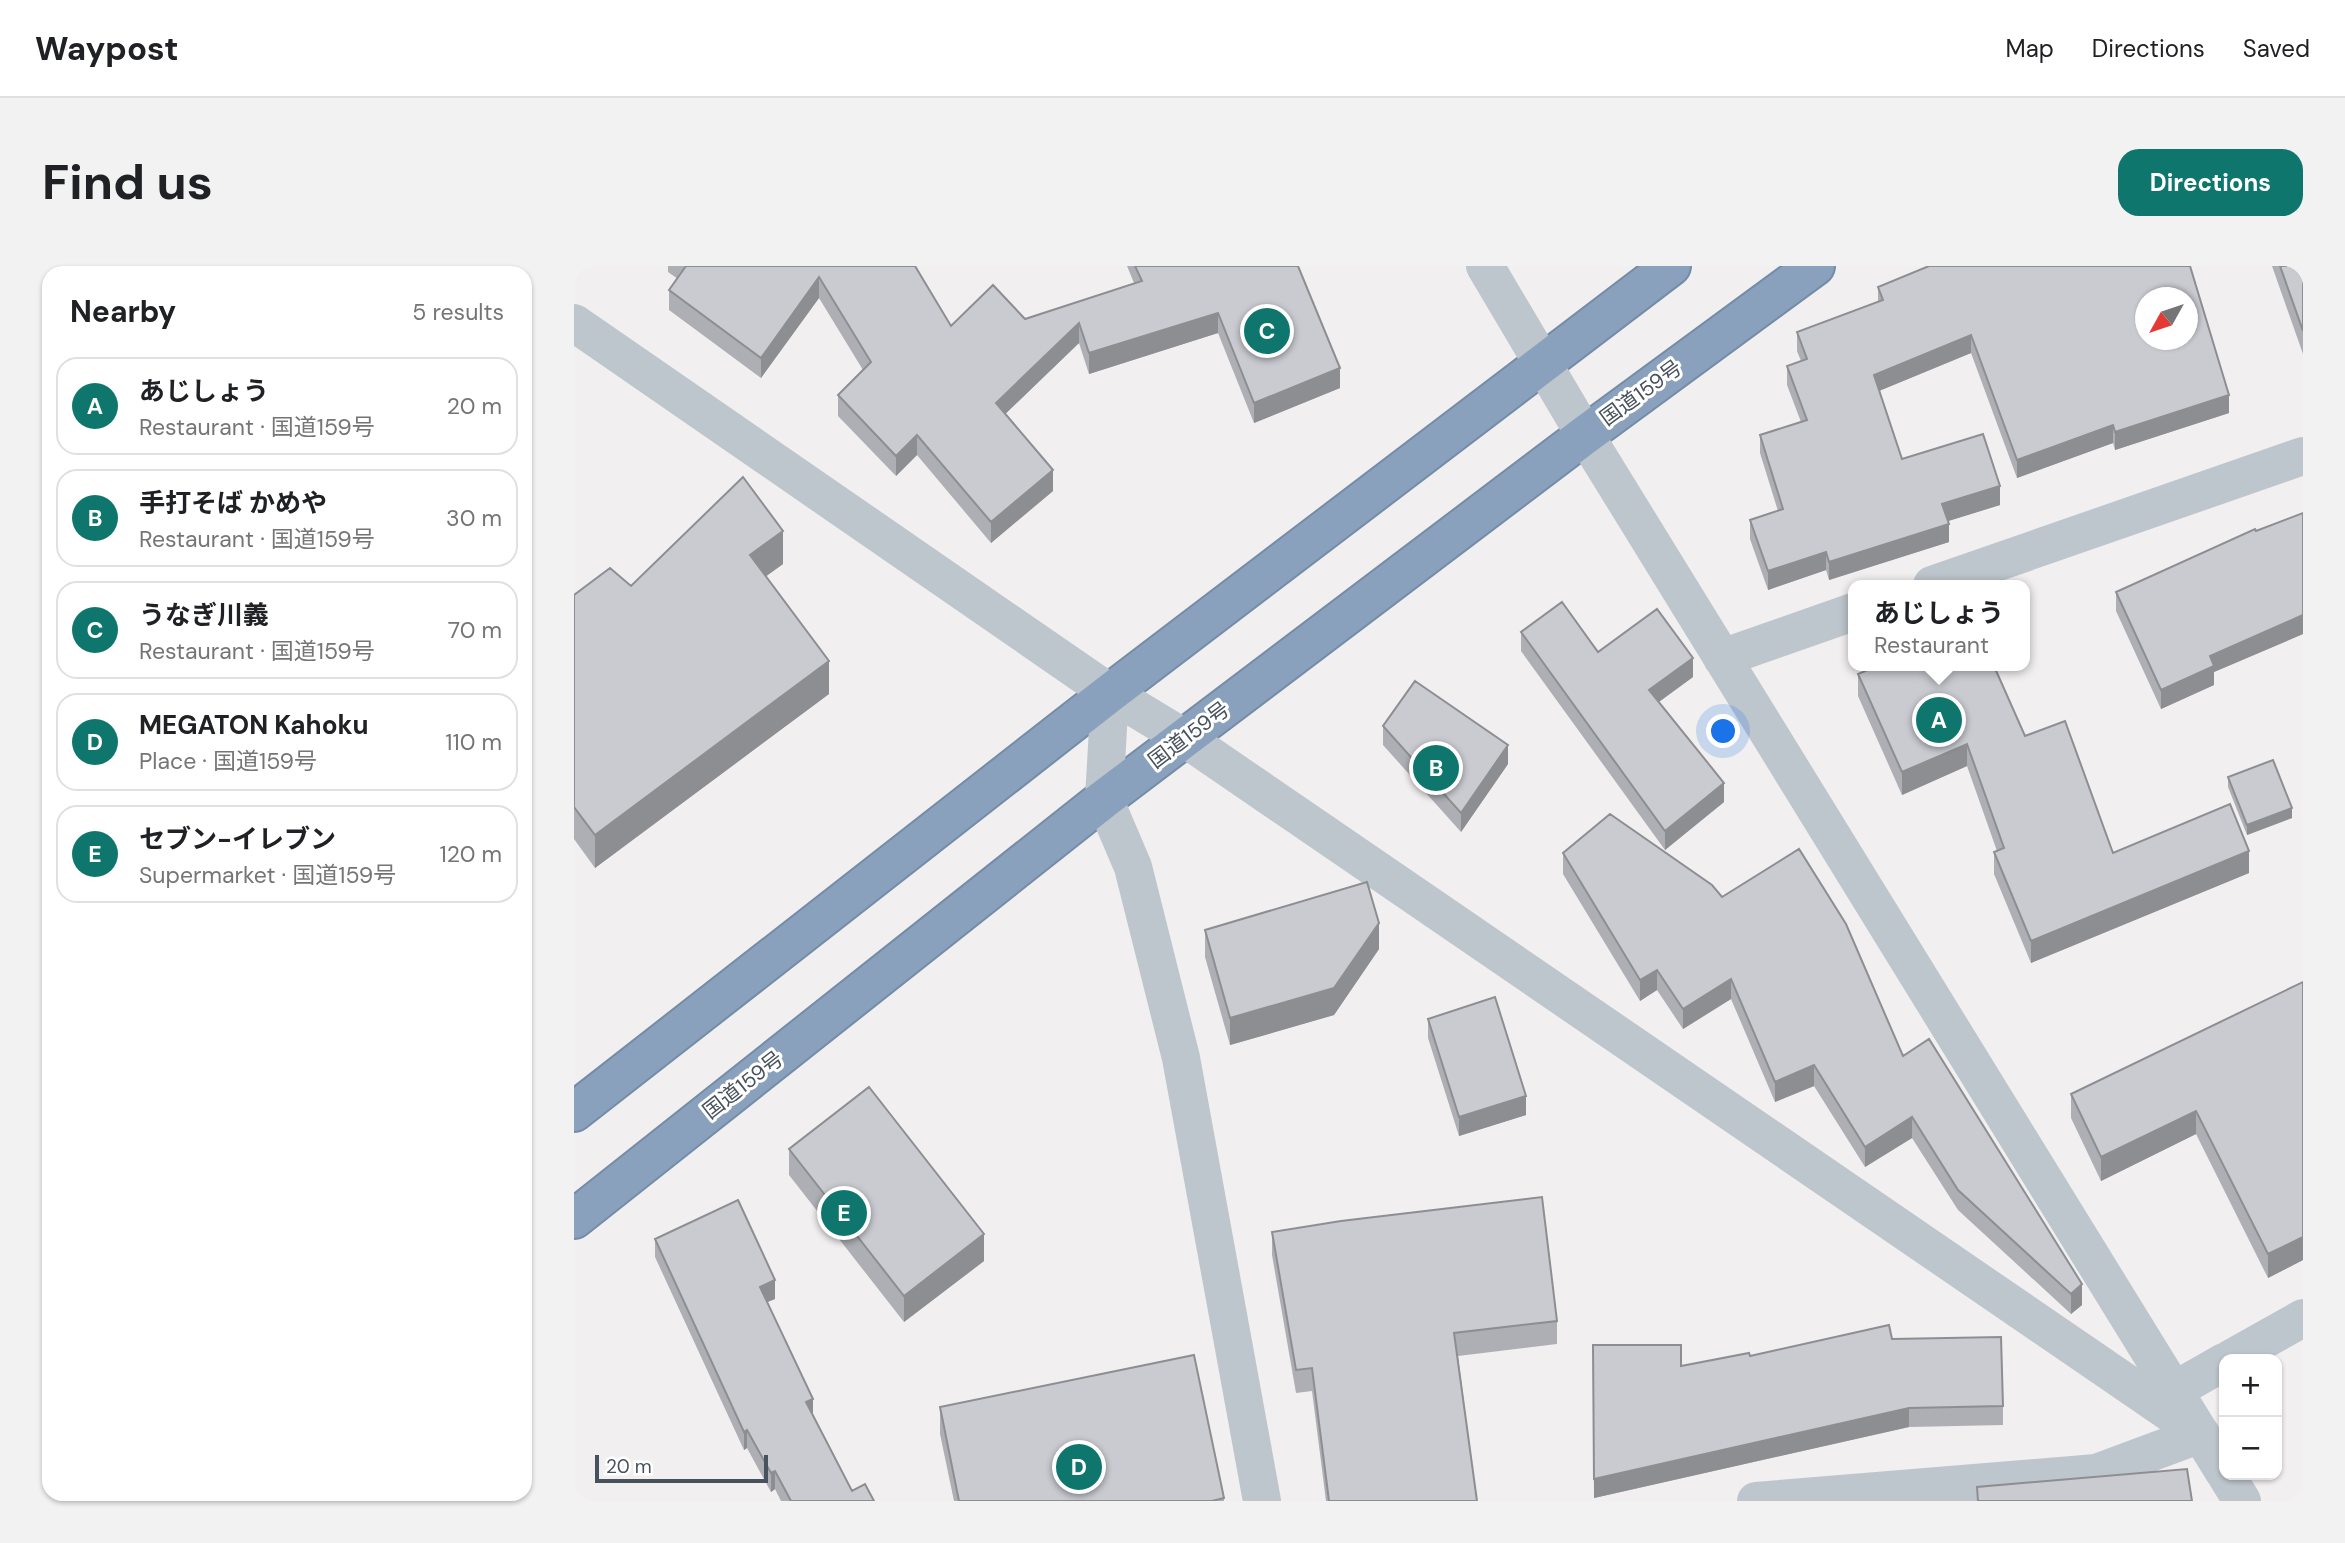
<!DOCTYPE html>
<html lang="en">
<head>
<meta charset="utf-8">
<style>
  :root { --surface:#fff; --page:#f2f2f2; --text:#202124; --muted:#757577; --line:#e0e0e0; --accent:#0f766e }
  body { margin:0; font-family:"DM Sans","Noto Sans JP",sans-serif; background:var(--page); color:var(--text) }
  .controls { position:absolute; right:21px; bottom:21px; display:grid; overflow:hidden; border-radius:14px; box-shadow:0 2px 5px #0004 }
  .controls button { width:63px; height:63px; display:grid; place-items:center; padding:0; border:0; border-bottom:2px solid var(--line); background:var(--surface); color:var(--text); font:35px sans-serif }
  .compass { position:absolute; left:1561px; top:21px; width:63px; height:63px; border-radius:50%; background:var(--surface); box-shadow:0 2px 5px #0004; rotate:230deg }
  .scale { position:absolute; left:21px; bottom:18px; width:173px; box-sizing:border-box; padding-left:7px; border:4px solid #48525c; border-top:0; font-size:19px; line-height:24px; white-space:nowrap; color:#48525c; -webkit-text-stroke:5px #fff; paint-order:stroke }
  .you { position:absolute; left:1150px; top:466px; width:24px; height:24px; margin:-18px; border:5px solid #fff; border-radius:50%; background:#1a73e8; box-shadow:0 0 0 10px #1a73e833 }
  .badge { display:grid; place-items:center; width:46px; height:46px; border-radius:50%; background:var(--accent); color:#fff; font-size:23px; font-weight:700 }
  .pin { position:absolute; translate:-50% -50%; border:4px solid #fff; box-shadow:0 2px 7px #0006 }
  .popup { position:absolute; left:1274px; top:314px; width:182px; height:91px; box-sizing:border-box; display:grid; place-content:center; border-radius:14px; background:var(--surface); filter:drop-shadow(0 2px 5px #0005); font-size:23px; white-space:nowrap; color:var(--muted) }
  .popup b { font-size:26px; color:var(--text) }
  .popup::after { content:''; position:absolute; left:50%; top:100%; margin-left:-14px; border:14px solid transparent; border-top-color:var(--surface) }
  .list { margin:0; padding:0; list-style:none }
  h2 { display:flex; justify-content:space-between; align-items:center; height:91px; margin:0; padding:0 28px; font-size:30px }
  h2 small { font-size:23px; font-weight:400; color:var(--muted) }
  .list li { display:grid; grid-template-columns:46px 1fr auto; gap:21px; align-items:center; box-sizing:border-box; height:98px; margin:0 14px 14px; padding:0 14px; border:2px solid var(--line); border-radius:21px }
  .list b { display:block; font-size:26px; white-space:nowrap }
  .list p { margin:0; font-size:23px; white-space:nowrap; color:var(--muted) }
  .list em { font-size:23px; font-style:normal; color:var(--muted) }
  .map { position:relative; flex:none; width:1729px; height:1235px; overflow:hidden; border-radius:21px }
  header { display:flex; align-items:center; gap:42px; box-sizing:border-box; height:98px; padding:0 35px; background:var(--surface); border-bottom:2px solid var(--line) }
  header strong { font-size:33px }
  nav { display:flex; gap:38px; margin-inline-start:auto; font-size:24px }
  .intro { display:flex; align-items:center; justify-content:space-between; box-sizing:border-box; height:168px; padding:0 42px }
  h1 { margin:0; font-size:49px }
  .button { padding:18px 32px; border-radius:21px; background:var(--accent); color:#fff; font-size:24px; font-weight:700 }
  main { display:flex; gap:42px; padding:0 42px }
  aside { flex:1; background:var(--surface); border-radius:21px; box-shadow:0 2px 5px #0004 }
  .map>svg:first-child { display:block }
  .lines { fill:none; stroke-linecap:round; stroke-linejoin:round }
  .highway-casing { stroke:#748ca7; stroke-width:42 }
  .street { stroke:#bec6cd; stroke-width:38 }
  .highway { stroke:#89a1bc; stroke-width:38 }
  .wall { fill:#adafb4 }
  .shaded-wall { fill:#8d8e92 }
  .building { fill:#c9cbd1; stroke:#8d8e92; stroke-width:2; fill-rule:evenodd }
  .labels { text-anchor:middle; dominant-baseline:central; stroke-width:6; stroke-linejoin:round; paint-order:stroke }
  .street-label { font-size:21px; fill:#48525c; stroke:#fff }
</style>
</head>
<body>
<header>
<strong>Waypost</strong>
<nav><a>Map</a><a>Directions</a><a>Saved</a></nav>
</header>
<div class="intro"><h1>Find us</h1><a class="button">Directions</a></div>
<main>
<aside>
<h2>Nearby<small>5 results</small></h2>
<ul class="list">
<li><span class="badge">A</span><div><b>あじしょう</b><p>Restaurant · 国道159号</p></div><em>20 m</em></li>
<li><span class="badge">B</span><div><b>手打そば かめや</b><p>Restaurant · 国道159号</p></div><em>30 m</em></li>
<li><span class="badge">C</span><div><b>うなぎ川義</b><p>Restaurant · 国道159号</p></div><em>70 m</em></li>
<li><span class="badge">D</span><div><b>MEGATON Kahoku</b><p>Place · 国道159号</p></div><em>110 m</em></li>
<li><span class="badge">E</span><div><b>セブン-イレブン</b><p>Supermarket · 国道159号</p></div><em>120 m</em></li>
</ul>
</aside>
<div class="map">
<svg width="1729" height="1235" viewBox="0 0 1729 1235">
  <rect width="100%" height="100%" fill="#f1efef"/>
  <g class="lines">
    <g class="highway-casing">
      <path id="highway" d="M 0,846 L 536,427 L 1097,0
        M 0,953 L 530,533 L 1011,169 L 1241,0"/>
    </g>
    <path class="street" d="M 911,0 L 1011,169 L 1650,1206
      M 0,57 L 536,427 L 612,473 L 1627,1168
      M 1358,319 L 1729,190
      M 1148,392 L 1279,346
      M 536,427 L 530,533 L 559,601 L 607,792 L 688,1235
      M 1656,1093 L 1729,1052
      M 1601,1124 L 1650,1096
      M 1652,1209 L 1668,1235
      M 1182,1235 L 1522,1207 L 1627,1168"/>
    <use href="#highway" class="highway"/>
  </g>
  <path class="wall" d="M 94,0 L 341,0 L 377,60 L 451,53 L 560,17 L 553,0 L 724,0 L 766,122 L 680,157 L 644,67 L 515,108 L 505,77 L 431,148 L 479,225 L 417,277 L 343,189 L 322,210 L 264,150 L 264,129 L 289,104 L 245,32 L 187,112 L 95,44 L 95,24 L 104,13 L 94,6 Z
    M 1698,0 L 1729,0 L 1729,88 Z
    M 1304,21 L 1655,147 L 1541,184 L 1539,177 L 1443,212 L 1397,87 L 1305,125 L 1328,193 L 1426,239 L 1374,255 L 1375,276 L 1255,314 L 1252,304 L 1194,324 L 1176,273 L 1176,254 L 1204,245 L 1186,187 L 1186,169 L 1227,156 L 1213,119 L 1213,100 L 1227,95 L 1223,85 L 1223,66 L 1304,36 Z
    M 1729,247 L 1729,368 L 1640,406 L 1640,419 L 1587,443 L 1542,345 L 1542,326 L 1682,265 Z
    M 209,298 L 192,310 L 255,428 L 21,602 L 0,573 L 0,329 Z
    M 947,366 L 1119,411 L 1085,436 L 1150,536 L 1091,584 L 947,385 Z
    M 1284,408 L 1451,470 L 1539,587 L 1675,607 L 1457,697 L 1420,608 L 1420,586 L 1423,585 L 1393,500 L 1328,529 L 1284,430 Z
    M 809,460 L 934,498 L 887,566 L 809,479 Z
    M 1654,511 L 1718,552 L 1673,569 L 1654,521 Z
    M 989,587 L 1148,631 L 1329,790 L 1508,1039 L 1497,1048 L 1384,944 L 1338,872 L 1291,901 L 1240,820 L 1201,836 L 1157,733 L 1109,763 L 1083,724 L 1066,735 L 989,608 Z
    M 631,664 L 805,683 L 760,749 L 656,779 L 631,691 Z
    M 1729,716 L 1729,994 L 1694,1012 L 1622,868 L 1527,915 L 1497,852 L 1497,828 Z
    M 854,753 L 952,849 L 885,870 L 854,772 Z
    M 215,883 L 410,995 L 330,1056 L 215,909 Z
    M 698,966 L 983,1055 L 983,1078 L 884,1090 L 903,1235 L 752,1235 L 738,1125 L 722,1127 L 698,989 Z
    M 81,973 L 201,1033 L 193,1036 L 239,1150 L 278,1225 L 300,1235 L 207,1235 L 201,1223 L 197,1226 L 173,1182 L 170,1184 L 81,991 Z
    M 1318,1073 L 1429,1140 L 1429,1159 L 1335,1161 L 1020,1232 L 1019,1079 L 1107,1100 L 1176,1090 Z
    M 366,1141 L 650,1232 L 650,1235 L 380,1235 L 366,1168 Z"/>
  <path class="shaded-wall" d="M 245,11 L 245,32 L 187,112 L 187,92 Z
    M 644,47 L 644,67 L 515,108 L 515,87 Z
    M 505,57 L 505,77 L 422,157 L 422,137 Z
    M 1397,69 L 1397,87 L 1300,127 L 1300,109 Z
    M 766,102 L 766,122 L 680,157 L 680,137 Z
    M 1655,129 L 1655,147 L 1541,184 L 1541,166 Z
    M 1539,159 L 1539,177 L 1443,212 L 1443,194 Z
    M 343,169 L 343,189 L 322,210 L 322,190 Z
    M 479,204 L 479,225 L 417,277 L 417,256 Z
    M 1426,220 L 1426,239 L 1368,257 L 1368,238 Z
    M 1375,258 L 1375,276 L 1255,314 L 1255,296 Z
    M 209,265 L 209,298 L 176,322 L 176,289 Z
    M 1252,286 L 1252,304 L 1194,324 L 1194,305 Z
    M 1729,349 L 1729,368 L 1640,406 L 1640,419 L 1587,443 L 1587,424 L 1636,390 Z
    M 1119,392 L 1119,411 L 1075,443 L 1075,424 Z
    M 255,395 L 255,428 L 21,602 L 21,569 Z
    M 1393,478 L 1393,500 L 1328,529 L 1328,506 Z
    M 934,479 L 934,498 L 887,566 L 887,547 Z
    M 1150,517 L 1150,536 L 1091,584 L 1091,565 Z
    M 1718,542 L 1718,552 L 1673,569 L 1673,559 Z
    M 1675,585 L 1675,607 L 1457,697 L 1457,675 Z
    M 805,657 L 805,683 L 760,749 L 656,779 L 656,752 Z
    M 1083,704 L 1083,724 L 1066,735 L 1066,714 Z
    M 1157,713 L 1157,733 L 1109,763 L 1109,743 Z
    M 1240,799 L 1240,820 L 1201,836 L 1201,816 Z
    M 952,830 L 952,849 L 885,870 L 885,851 Z
    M 1622,845 L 1622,868 L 1527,915 L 1527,891 Z
    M 1338,851 L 1338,872 L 1291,901 L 1291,881 Z
    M 410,968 L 410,995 L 330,1056 L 330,1030 Z
    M 1729,971 L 1729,994 L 1694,1012 L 1694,988 Z
    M 201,1014 L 201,1033 L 186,1039 L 186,1021 Z
    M 1508,1018 L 1508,1039 L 1497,1048 L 1497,1028 Z
    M 239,1133 L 239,1151 L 232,1136 Z
    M 1335,1142 L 1335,1161 L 1020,1232 L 1020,1213 Z
    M 173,1164 L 173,1182 L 170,1184 L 170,1166 Z
    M 201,1205 L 201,1223 L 197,1226 L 197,1207 Z"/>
  <path class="building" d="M 112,0 L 341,0 L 377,60 L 419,19 L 451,53 L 568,15 L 561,0 L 724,0 L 766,102 L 680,137 L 644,47 L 515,87 L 505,57 L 422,137 L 479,204 L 417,256 L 343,169 L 322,190 L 264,129 L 297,96 L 245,11 L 187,92 L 95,24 Z
    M 1355,0 L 1616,0 L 1655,129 L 1541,166 L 1539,159 L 1443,194 L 1397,69 L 1300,109 L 1328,193 L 1409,168 L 1426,220 L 1368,238 L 1375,258 L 1255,296 L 1252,286 L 1194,305 L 1176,254 L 1209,243 L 1186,169 L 1233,154 L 1213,100 L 1233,93 L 1223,66 L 1309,34 L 1304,21 ZM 1572,32 L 1614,32 L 1614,74 L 1572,74 Z
    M 1706,0 L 1729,0 L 1729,65 Z
    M 169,211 L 209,265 L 176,289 L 255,395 L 21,569 L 0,541 L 0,329 L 36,302 L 57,320 Z
    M 1729,247 L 1729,349 L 1636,390 L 1640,400 L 1587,424 L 1542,326 L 1681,263 L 1682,265 Z
    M 988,336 L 1024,386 L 1083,343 L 1119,392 L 1075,424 L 1150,517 L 1091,565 L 947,366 Z
    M 1303,400 L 1420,400 L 1451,470 L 1491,455 L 1539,587 L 1656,538 L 1675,585 L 1457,675 L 1420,586 L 1430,582 L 1393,478 L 1328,506 L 1284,408 Z
    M 841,415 L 934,479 L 887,547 L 809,460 Z
    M 1699,494 L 1718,542 L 1673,559 L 1654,511 Z
    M 1036,548 L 1138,619 L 1148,631 L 1225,583 L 1272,658 L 1329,790 L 1355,773 L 1508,1018 L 1497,1028 L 1384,924 L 1338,851 L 1291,881 L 1240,799 L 1201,816 L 1157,713 L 1109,743 L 1083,704 L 1066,714 L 989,587 Z
    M 793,616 L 805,657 L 760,722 L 656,752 L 631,664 Z
    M 1729,716 L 1729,971 L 1694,988 L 1622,845 L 1527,891 L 1497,828 Z
    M 921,731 L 952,830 L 885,851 L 854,753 Z
    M 295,821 L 410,968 L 330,1030 L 215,883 Z
    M 968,931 L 983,1055 L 880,1067 L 903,1235 L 755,1235 L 738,1102 L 722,1104 L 698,966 L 767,955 Z
    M 164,934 L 201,1014 L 186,1021 L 239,1133 L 232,1136 L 278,1225 L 291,1218 L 300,1235 L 217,1235 L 201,1205 L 197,1207 L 173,1164 L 170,1166 L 81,973 Z
    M 1315,1059 L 1318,1073 L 1427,1071 L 1429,1140 L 1335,1142 L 1020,1213 L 1019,1079 L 1107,1079 L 1107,1100 L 1175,1087 L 1176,1090 Z
    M 620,1089 L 650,1232 L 638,1235 L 385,1235 L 366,1141 Z
    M 1613,1203 L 1618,1235 L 1404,1235 L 1403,1221 Z"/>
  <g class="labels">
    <g class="street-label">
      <text transform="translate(1067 127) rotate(-36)">国道159号</text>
      <text transform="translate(615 469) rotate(-37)">国道159号</text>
      <text transform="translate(169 819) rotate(-38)">国道159号</text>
    </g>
  </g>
</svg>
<div class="controls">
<button>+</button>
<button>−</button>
</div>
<svg class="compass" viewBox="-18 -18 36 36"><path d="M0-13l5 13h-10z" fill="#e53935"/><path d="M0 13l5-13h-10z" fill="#757577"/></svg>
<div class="scale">20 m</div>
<div class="you"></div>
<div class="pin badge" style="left:1365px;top:454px">A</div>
<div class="popup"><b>あじしょう</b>Restaurant</div>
<div class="pin badge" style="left:862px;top:502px">B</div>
<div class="pin badge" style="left:693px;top:65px">C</div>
<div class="pin badge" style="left:505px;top:1201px">D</div>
<div class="pin badge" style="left:270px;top:947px">E</div>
</div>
</main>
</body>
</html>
